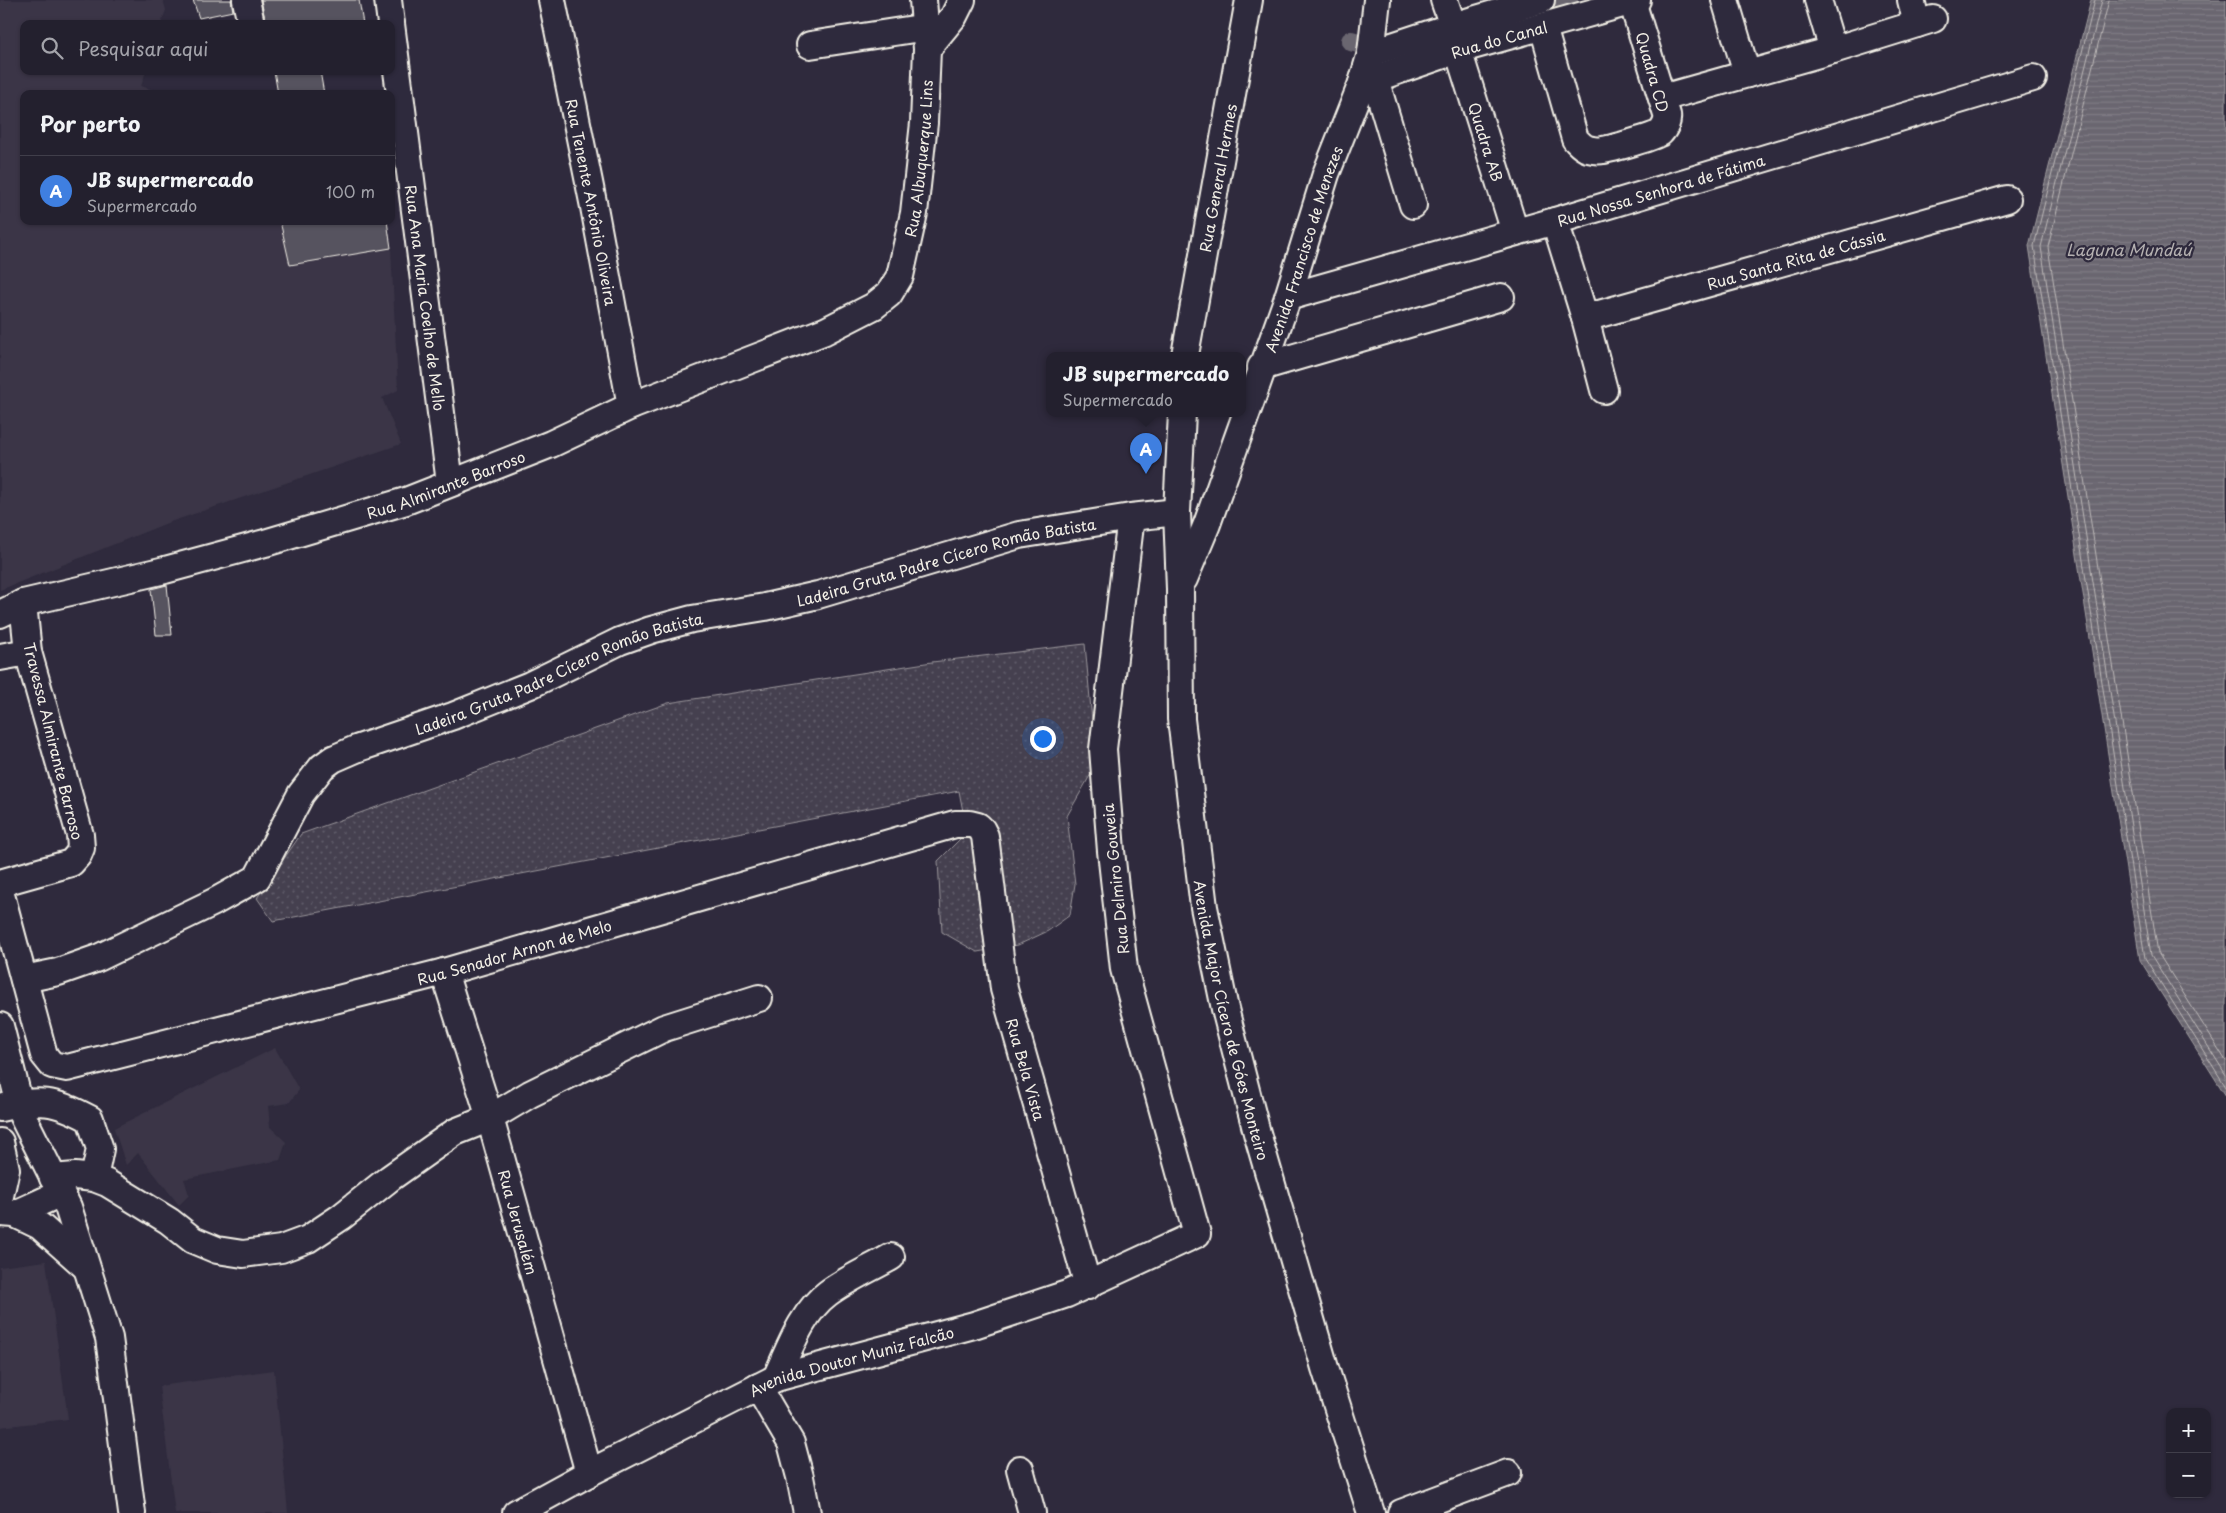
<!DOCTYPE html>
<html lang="pt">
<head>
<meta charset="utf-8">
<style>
  :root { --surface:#23202e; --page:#2b2836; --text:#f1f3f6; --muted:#a3a3aa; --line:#403e4a; --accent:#d93025 }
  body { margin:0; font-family:"Playpen Sans",sans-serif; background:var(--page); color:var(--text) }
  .controls { position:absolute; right:15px; bottom:15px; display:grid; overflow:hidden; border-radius:10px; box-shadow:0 1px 4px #0004 }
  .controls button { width:45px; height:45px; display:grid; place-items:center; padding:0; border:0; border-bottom:1px solid var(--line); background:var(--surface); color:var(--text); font:25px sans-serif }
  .you { position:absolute; left:1042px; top:738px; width:18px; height:18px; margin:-12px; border:4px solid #fff; border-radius:50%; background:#1a73e8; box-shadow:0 0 0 8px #1a73e833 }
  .badge { display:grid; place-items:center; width:32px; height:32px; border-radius:50%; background:var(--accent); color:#fff; font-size:16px; font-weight:700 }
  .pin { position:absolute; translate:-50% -41px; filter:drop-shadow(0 1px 2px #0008) }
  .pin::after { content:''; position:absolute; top:26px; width:18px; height:15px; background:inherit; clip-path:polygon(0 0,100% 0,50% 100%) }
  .popup { position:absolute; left:1046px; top:352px; width:200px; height:65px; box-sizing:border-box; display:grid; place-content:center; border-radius:10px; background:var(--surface); filter:drop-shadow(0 1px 4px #0005); font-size:16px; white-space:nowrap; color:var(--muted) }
  .popup b { font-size:19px; color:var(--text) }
  .popup::after { content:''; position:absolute; left:50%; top:100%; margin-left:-10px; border:10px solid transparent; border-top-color:var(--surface) }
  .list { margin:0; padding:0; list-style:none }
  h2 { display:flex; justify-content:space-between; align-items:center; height:65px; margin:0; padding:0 20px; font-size:21px }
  h2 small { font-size:16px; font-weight:400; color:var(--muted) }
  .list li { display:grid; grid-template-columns:32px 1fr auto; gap:15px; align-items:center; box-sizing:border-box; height:70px; padding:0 20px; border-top:1px solid var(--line) }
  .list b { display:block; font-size:19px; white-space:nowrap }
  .list p { margin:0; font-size:16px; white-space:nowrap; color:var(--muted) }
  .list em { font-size:16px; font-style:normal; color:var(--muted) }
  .icon { flex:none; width:28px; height:28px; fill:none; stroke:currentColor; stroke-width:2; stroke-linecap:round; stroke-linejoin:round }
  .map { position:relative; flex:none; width:2226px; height:1513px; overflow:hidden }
  .search { position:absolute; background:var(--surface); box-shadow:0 1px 4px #0004; left:20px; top:20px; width:375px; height:55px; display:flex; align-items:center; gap:12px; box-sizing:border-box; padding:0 18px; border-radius:10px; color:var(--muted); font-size:19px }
  .panel { position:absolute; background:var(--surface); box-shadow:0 1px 4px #0004; left:20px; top:90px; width:375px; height:135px; border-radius:10px }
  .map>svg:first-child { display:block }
  .built { fill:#3b3647 }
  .grass { fill:url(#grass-dots); stroke:#9c989c }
  .water { fill:url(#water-rules); stroke:#a19ea0 }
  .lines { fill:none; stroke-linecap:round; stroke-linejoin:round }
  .shore { stroke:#bdb9b8; stroke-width:1 }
  .canal { stroke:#6a6670; stroke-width:20 }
  .building { fill:#56525f; stroke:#f4f1e8 }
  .minor-casing { stroke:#f4f1e8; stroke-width:30 }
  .minor { stroke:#2f2a3d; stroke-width:26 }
  .labels { text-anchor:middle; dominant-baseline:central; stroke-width:4.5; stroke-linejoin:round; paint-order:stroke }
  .street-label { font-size:15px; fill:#f4f1e8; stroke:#2f2a3d }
  .water-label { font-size:16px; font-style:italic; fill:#b6b2b2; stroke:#2f2a3d }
</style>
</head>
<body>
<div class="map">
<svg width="2226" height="1513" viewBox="0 0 2226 1513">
  <defs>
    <pattern id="grass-dots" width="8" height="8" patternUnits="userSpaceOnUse" patternTransform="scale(1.25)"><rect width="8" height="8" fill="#454050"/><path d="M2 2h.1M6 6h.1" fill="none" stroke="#605c69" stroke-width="1.8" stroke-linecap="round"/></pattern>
    <pattern id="water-rules" width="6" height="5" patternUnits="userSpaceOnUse" patternTransform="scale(1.25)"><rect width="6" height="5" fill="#6a6670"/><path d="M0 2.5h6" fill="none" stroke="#807c84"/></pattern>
  </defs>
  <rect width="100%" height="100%" fill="#2f2a3d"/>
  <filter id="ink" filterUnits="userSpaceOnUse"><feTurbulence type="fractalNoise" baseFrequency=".02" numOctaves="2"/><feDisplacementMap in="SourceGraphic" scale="10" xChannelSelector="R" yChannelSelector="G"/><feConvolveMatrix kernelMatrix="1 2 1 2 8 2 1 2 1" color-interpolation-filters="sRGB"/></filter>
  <g filter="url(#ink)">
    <path class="built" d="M 0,0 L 163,0 L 166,10 L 161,24 L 24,24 L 24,71 L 146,71 L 141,86 L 165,94 L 24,94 L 24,221 L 280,221 L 290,265 L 391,248 L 398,390 L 382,398 L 401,444 L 167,523 L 0,590 Z
      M 275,1048 L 299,1090 L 289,1103 L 268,1106 L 270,1127 L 286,1142 L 280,1160 L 184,1179 L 189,1195 L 179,1205 L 138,1153 L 126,1165 L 114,1128 Z
      M 46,1261 L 68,1419 L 0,1427 L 0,1267 Z
      M 274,1370 L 288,1513 L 175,1513 L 159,1386 Z"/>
    <path class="grass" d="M 1085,644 L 1096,765 L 1067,816 L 1075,884 L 1070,915 L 1048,931 L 1018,945 L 977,952 L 942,932 L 938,861 L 967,832 L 959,791 L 273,921 L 257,898 L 301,834 L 668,703 L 932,662 Z"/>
    <path class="water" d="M 2091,0 L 2226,0 L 2226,1096 L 2140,960 L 2029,246 Z"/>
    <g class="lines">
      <path class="shore" d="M 2095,0 L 2034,246 L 2145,958 L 2226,1087
        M 2102,0 L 2041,247 L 2151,955 L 2226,1075
        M 2109,0 L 2048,247 L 2158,953 L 2226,1061"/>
      <path class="canal" d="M 1527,12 L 1568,0
        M 1351,41 L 1366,45"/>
    </g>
    <path class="building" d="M 193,0 L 231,0 L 233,11 L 199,18 Z
      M 261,0 L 359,0 L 363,24 L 266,24 Z
      M 274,71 L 320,71 L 324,94 L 278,94 Z
      M 280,221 L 387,221 L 391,248 L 290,265 Z
      M 167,585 L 172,635 L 156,635 L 151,589 Z"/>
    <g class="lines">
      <g class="minor-casing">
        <g id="minor">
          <path d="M 246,0 L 251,24"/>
          <path d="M 388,0 L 391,24"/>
          <path id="s1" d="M 552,0 L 594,207 L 631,406"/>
          <path d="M 1444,0 L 1453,26"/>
          <path d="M 1725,0 L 1747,74"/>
          <path d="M 1818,0 L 1833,50"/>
          <path d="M 1911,0 L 1917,24"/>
          <path id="s2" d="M 391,24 L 450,483"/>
          <path d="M 1543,27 L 1575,139 C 1579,143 1582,147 1588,149 C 1592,150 1599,151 1603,150 C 1611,149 1657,136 1660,133 C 1665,128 1668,121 1667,115 L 1632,1"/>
          <path d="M 810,45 L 927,27"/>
          <path d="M 927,49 L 954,16 L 962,0"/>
          <path id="s3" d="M 1458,50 L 1515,232"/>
          <path d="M 1371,53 L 1453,26 L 1541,0"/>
          <path d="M 1375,79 L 1413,205"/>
          <path id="s4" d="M 1362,83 L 1458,50 L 1637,0"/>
          <path d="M 1662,98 L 1833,50 L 1933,19"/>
          <path d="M 1555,221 L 1585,318 L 1604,390"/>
          <path id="s5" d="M 1288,297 L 1555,221 L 2033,78"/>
          <path id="s6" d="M 1585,318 L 2007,199"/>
          <path id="s7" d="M 1185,355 L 1249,0"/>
          <path d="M 1261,367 L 1501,297"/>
          <path id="s8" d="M 1182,413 L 1177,512 L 1180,589 L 1181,719 L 1204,907 L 1225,1009 L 1257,1133 L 1325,1368 L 1371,1513"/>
          <path id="s9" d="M 1184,579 L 1207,524 L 1288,297 L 1326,174 L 1362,83 L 1371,53 L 1377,0"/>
          <path id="s10" d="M 0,614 L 23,603 L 165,570 L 265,543 L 406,501 L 551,444 L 631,406 L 825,331 L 874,306 L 889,294 L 900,276 L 914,213 L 924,123 L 927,49 L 923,0"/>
          <path d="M 0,657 L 28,652"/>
          <path d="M 0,883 L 71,863 L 78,855 L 81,848 L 80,835 L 28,652 L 23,603"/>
          <path id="s11" d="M 0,891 L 44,1055 L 52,1065 L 67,1068 L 444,972 L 955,824 L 970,824 L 978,826 L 982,830 L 985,836 L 1004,989 L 1088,1286"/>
          <path id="s12" d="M 444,972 L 490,1118 L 589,1473"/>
          <path id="s13" d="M 24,979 L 58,972 L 98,958 L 214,902 L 257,878 L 301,794 L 322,767 L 333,759 L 356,749 L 453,716 L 530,685 L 620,641 L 651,630 L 692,619 L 765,607 L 818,595 L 1019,535 L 1131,517 L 1177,512"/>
          <path d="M 0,1026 L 23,1117 L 68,1207 L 109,1338 L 132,1513"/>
          <path d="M 0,1108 C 41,1099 53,1099 90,1119 L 100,1149 L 94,1178"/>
          <path d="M 0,1142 L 6,1169 L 0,1196"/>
          <path d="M 53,1178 L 75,1176 L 94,1178 L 107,1183 L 169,1221 L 193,1240 L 217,1250 L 243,1254 L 281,1249 L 308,1239 L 341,1217 L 390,1178 L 455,1132 L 490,1118 L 530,1094 L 664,1028 L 759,998"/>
          <path d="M 0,1213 L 15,1214 L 40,1226 L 86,1267"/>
          <path d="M 15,1214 L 61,1193"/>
          <path d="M 776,1378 C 789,1350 802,1312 828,1293 C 847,1279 870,1269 891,1257"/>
          <path d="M 758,1387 L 791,1443 L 800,1477 L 807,1513"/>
          <path d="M 1020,1469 L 1032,1513"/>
          <path id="s14" d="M 516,1513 L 589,1473 L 776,1378 L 974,1325 L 1067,1294 L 1197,1234 L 1124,969 L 1111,851 L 1103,749 L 1131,517"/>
          <path d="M 1401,1513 L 1508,1473"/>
        </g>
      </g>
      <use href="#minor" class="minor"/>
    </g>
  </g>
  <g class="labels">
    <g class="street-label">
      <text stroke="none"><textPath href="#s4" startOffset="144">Rua do Canal</textPath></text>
      <text transform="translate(1653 72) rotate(74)">Quadra CD</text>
      <text stroke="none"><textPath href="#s3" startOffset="96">Quadra AB</textPath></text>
      <text stroke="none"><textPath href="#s10" startOffset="1089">Rua Albuquerque Lins</textPath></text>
      <text stroke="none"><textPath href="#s7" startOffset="180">Rua General Hermes</textPath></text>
      <text stroke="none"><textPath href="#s5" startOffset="388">Rua Nossa Senhora de Fátima</textPath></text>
      <text stroke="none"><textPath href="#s1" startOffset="206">Rua Tenente Antônio Oliveira</textPath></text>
      <text stroke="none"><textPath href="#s9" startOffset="351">Avenida Francisco de Menezes</textPath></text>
      <text stroke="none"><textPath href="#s6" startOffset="219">Rua Santa Rita de Cássia</textPath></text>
      <text stroke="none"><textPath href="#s2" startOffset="276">Rua Ana Maria Coelho de Mello</textPath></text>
      <text stroke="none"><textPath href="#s10" startOffset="465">Rua Almirante Barroso</textPath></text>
      <text stroke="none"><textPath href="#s13" startOffset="1045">Ladeira Gruta Padre Cícero Romão Batista</textPath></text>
      <text stroke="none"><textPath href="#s13" startOffset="640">Ladeira Gruta Padre Cícero Romão Batista</textPath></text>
      <text transform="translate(54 741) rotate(76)">Travessa Almirante Barroso</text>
      <text transform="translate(1115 879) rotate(-96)">Rua Delmiro Gouveia</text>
      <text stroke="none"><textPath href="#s11" startOffset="660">Rua Senador Arnon de Melo</textPath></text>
      <text stroke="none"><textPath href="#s8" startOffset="612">Avenida Major Cícero de Góes Monteiro</textPath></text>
      <text stroke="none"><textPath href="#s11" startOffset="1392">Rua Bela Vista</textPath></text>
      <text stroke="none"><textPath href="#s12" startOffset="261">Rua Jerusalém</textPath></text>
      <text stroke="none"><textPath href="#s14" startOffset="370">Avenida Doutor Muniz Falcão</textPath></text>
    </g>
    <g class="water-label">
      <text x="2129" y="249">Laguna Mundaú</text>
    </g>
  </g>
</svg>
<div class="controls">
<button>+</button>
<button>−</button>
</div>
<div class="you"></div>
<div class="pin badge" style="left:1146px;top:474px;background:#3f7fe0">A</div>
<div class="popup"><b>JB supermercado</b>Supermercado</div>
<div class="search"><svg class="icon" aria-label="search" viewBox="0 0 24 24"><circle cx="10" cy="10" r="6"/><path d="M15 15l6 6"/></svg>Pesquisar aqui</div>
<section class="panel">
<h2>Por perto<small></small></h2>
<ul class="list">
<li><span class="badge" style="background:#3f7fe0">A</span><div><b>JB supermercado</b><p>Supermercado</p></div><em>100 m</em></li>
</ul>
</section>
</div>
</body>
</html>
